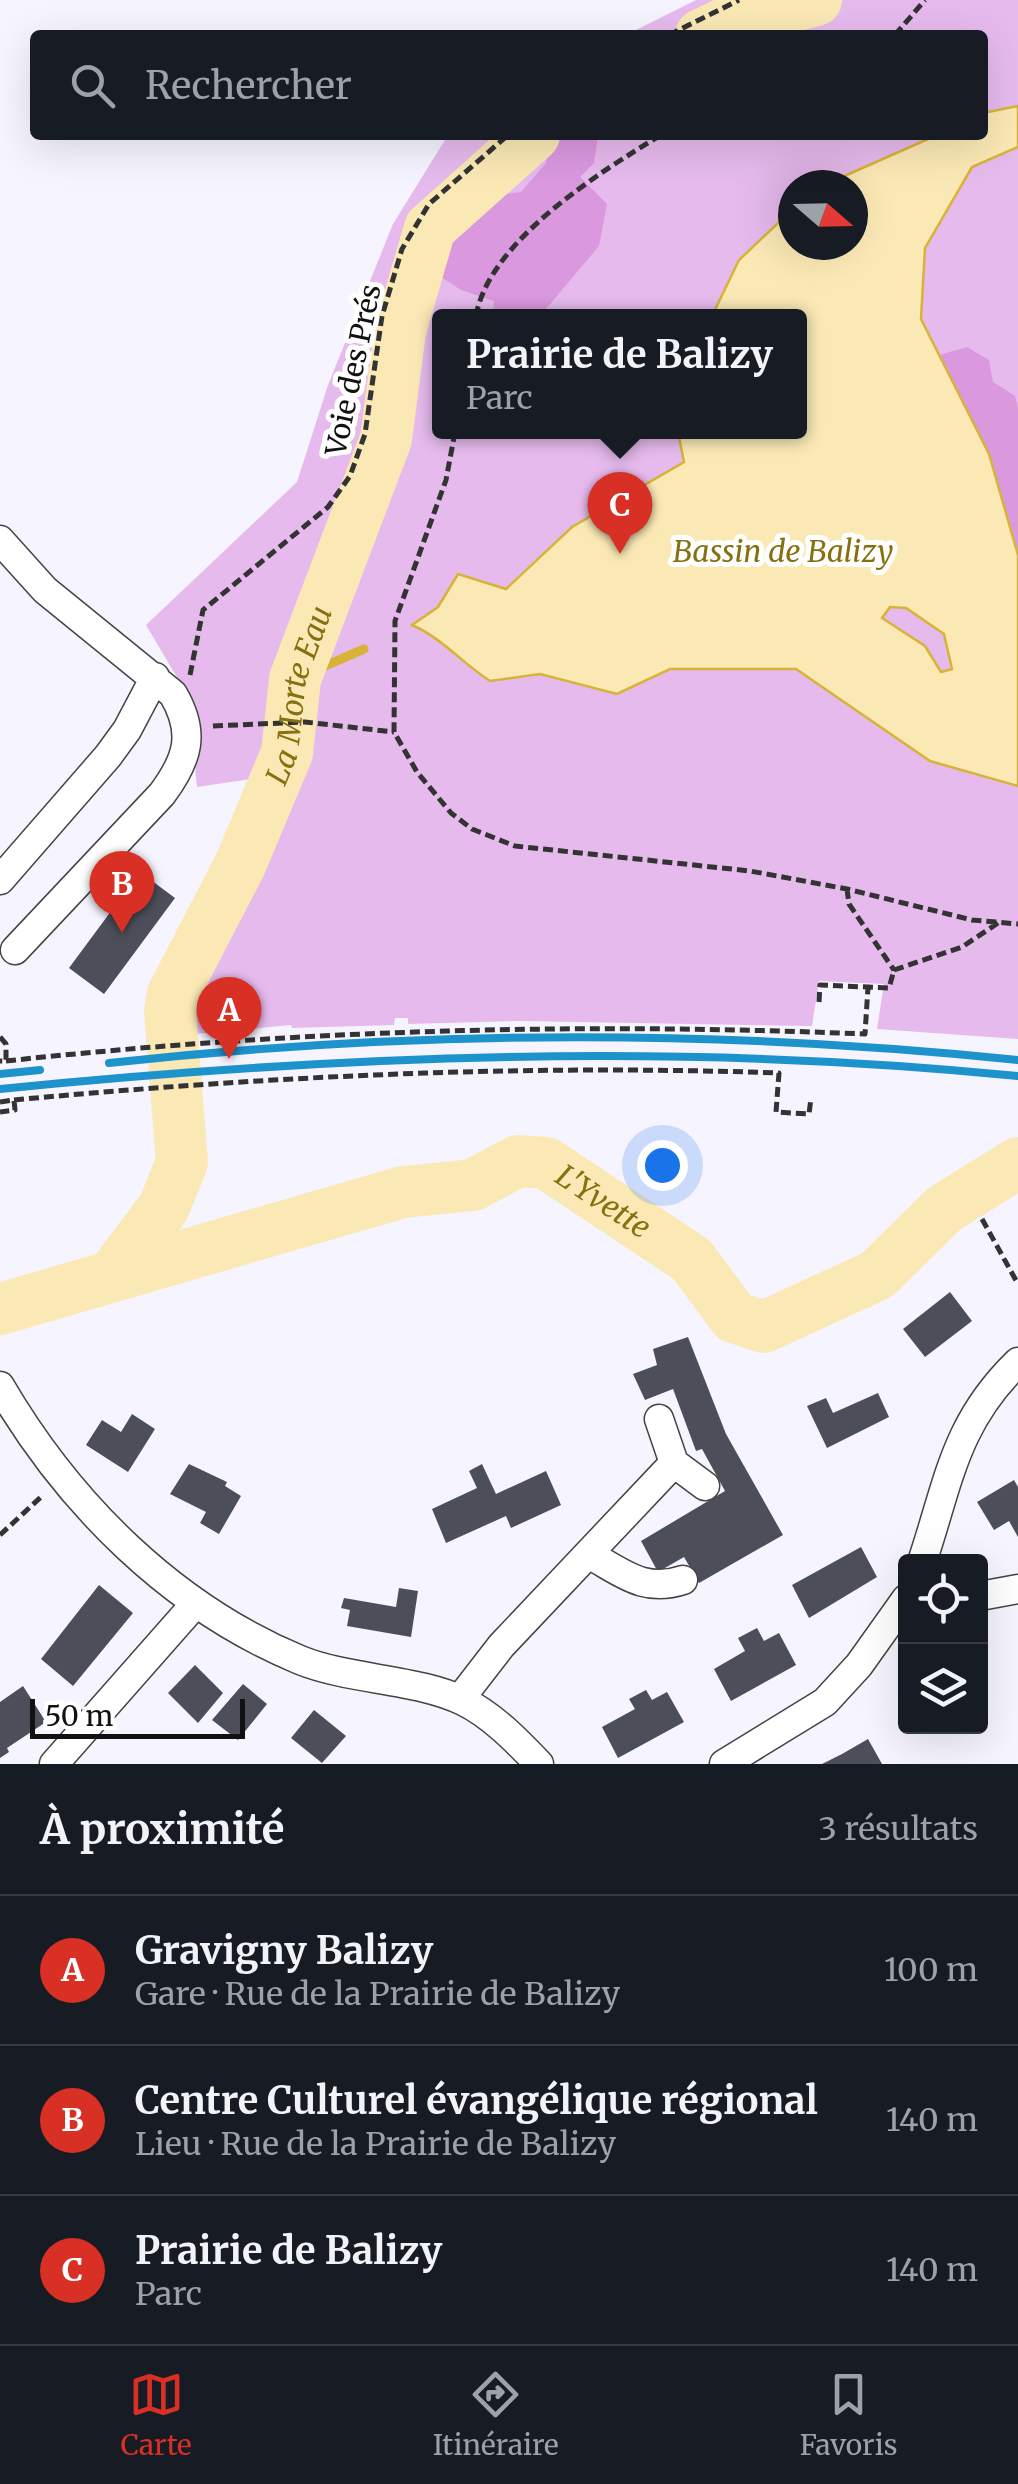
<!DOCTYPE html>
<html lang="fr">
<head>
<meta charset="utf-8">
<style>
  :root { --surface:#171b24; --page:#20242c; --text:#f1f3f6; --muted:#9ea1a6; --line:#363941; --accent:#d93025 }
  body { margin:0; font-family:Merriweather,serif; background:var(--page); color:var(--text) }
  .controls { position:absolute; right:30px; bottom:30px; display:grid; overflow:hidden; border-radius:10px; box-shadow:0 10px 40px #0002 }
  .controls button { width:90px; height:90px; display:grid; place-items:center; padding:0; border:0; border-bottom:2px solid var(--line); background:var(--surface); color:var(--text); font:50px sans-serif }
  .compass { position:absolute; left:778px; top:170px; width:90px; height:90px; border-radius:50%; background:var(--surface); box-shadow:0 10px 40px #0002; rotate:110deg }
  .scale { position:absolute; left:30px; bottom:25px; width:215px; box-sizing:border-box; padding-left:10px; border:5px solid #111; border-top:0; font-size:28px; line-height:35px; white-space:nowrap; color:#111; -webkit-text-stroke:8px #fff; paint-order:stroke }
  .you { position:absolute; left:662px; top:1165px; width:35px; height:35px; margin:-25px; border:8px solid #fff; border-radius:50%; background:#1a73e8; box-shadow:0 0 0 15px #1a73e833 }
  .badge { display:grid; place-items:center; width:65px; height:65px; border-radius:50%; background:var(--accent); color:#fff; font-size:32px; font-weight:700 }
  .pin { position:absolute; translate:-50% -82px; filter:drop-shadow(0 2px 5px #0008) }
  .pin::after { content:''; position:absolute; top:52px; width:35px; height:30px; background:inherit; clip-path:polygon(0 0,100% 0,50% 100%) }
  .popup { position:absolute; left:432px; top:309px; width:375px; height:130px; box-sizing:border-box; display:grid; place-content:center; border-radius:10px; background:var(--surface); filter:drop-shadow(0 2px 8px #0005); font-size:32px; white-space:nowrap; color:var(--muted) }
  .popup b { font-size:38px; color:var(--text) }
  .popup::after { content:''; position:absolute; left:50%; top:100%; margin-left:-20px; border:20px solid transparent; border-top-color:var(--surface) }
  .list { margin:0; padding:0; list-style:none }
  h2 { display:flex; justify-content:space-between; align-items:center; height:130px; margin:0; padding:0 40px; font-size:42px }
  h2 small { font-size:32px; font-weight:400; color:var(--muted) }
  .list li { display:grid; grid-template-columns:65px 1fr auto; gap:30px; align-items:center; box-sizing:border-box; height:150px; padding:0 40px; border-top:2px solid var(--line) }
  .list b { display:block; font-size:38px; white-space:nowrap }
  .list p { margin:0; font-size:32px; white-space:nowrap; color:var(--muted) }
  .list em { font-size:32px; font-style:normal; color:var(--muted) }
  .icon { flex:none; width:55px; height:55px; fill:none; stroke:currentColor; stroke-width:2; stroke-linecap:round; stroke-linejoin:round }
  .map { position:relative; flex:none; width:1018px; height:1764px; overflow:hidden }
  .search { position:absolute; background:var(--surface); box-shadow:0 10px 40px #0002; left:30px; right:30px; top:30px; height:110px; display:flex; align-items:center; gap:25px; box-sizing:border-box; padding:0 35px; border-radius:10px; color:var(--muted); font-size:38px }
  .sheet { height:580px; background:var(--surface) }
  nav { display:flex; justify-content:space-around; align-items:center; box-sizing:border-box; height:140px; border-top:2px solid var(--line); background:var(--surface); font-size:28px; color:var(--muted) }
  nav a { display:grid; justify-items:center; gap:5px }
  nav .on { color:var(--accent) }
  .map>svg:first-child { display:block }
  .green { fill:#e6baed; fill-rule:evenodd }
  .forest { fill:#da98df }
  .water { fill:#fae9b5; stroke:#d7b337; stroke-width:2.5; fill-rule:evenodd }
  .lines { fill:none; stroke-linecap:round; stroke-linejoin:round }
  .stream { stroke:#d7b337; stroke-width:9 }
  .river { stroke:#fae9b5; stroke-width:52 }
  .building { fill:#4c4f5a }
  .minor-casing { stroke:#444; stroke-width:31 }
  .path { stroke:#333; stroke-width:5; stroke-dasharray:10 5; stroke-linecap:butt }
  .minor { stroke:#fff; stroke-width:28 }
  .rail { stroke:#1d93cc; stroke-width:8 }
  .labels { text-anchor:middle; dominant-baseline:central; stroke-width:10; stroke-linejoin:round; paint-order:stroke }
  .street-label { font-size:28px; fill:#111; stroke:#fff }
  .water-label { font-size:30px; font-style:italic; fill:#867010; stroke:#fff }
</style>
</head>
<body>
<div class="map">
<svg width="1018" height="1764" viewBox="0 0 1018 1764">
  <rect width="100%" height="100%" fill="#f6f4ff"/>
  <path class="green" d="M 696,0 L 1018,0 L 1018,1039 L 877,1029 L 884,984 L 819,981 L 812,1026 L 519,1021 L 408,1024 L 408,1018 L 395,1018 L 394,1025 L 292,1028 L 291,1025 L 183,1035 L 183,1001 L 268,840 L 297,772 L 197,787 L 188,696 L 146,625 L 297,482 L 328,385 L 393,224 L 448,135 L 983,135 L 983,35 L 626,35 ZM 793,185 L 853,185 L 853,245 L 793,245 ZM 440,316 L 800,316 L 800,432 L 440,432 Z"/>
  <path class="forest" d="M 561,135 L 598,136 L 594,163 L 580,177 L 607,204 L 599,246 L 540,316 L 493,316 L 494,301 L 461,290 L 435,273 L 434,255 C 460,220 475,196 521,192 L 546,163 L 549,146 Z
    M 967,347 L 989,360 L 993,382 L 1015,396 L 1018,408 L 1018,555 L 989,454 L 939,355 Z"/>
  <path class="water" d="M 1018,106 L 1018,147 L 972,167 L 925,248 L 921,319 L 989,454 L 1018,555 L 1018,786 L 930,761 L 796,669 L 670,669 L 617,694 L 540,674 L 490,681 C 462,663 442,638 412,625 L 438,607 L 458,574 L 506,589 L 572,527 L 684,462 L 678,432 L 800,432 L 800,316 L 712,316 L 739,260 L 793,209 L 793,245 L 853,245 L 853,185 L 824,185 L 937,135 L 983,135 L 983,113 ZM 890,607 L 906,608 L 944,634 L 952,669 L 941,672 L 925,646 L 882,618 Z"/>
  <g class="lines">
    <path class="stream" d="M 295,679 L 364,649"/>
    <g class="river">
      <path d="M 701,35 L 726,23 L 816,0"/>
      <path id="s1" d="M 112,1276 L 164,1207 L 182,1162 L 170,1011 L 173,994 L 240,865 L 287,753 L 295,679 L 386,439 L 400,331 L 430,228 L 534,135"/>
      <path id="s2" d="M 0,1309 L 403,1192 L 473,1185 L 518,1161 L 546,1163 L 692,1260 L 734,1317 L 764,1327 L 877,1275 L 944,1209 L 1018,1163"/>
    </g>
  </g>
  <path class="building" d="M 140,872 L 175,898 L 104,994 L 69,968 Z
    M 950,1292 L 972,1321 L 925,1357 L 903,1329 Z
    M 688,1337 L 726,1434 L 783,1535 L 699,1583 L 684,1557 L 658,1572 L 641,1541 L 725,1491 L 702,1449 L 696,1451 L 673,1389 L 645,1400 L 633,1374 L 657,1365 L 653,1349 Z
    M 878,1393 L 889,1417 L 827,1448 L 807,1406 L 826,1398 L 833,1413 Z
    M 132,1414 L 155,1429 L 128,1472 L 86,1445 L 102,1420 L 121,1432 Z
    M 189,1464 L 227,1482 L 225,1486 L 241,1496 L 219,1534 L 200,1523 L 206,1512 L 170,1494 Z
    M 482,1464 L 496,1494 L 546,1471 L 561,1505 L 511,1528 L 506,1516 L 446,1543 L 432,1509 L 477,1488 L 469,1471 Z
    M 1014,1480 L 1018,1487 L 1018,1537 L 1009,1521 L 994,1530 L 977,1502 Z
    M 861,1547 L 877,1577 L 809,1618 L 792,1585 Z
    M 99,1585 L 133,1613 L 73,1686 L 41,1659 Z
    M 399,1588 L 418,1591 L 411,1637 L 347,1626 L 350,1610 L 341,1608 L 344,1598 L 396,1607 Z
    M 757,1628 L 764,1641 L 779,1633 L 796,1665 L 731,1701 L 714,1669 L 745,1651 L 738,1638 Z
    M 195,1665 L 223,1693 L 198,1723 L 168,1693 Z
    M 243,1684 L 267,1704 L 238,1740 L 212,1720 Z
    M 23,1686 L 46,1722 L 7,1748 L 9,1752 L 0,1758 L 0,1702 Z
    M 646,1690 L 652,1700 L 667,1692 L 684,1722 L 618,1758 L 602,1727 L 635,1709 L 629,1699 Z
    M 314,1710 L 346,1736 L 322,1763 L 291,1738 Z
    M 868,1739 L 882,1764 L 822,1764 L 842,1754 Z"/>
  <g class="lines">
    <g class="minor-casing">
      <path id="minor" d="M 0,540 L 45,590 L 173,694 C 196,733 188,759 162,794 L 15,950
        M 0,880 L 108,756 L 127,730 L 155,677
        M 0,1386 C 69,1504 172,1607 300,1660 C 349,1680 419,1679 463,1701 C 492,1715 517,1741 539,1764
        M 659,1419 L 674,1463 L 705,1486
        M 590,1555 C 623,1573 644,1593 683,1580
        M 922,1562 C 949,1482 954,1424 1018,1362
        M 980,1596 L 1018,1589
        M 460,1699 L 501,1646 L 674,1463
        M 54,1764 L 195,1604
        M 724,1764 L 825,1702 L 859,1665 L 906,1599"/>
    </g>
    <path class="path" d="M 669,35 L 739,0
      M 895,35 L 925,0
      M 476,316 C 489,241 600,172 661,135
      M 455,432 L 446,480 L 395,621 L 394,732 L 417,772 L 451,813 L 472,829 L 515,846 L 750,871 L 847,889 L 972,920 L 1018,924
      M 190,675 L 203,610 L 328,507 L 350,476 L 365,434 L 382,316 L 402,249 L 429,204 L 508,135
      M 213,726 L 305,722 L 394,732
      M 847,889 L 849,904 L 894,970
      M 894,970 L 962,947 L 998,923
      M 819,1002 L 820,985 L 889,988 L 894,970
      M 0,1037 L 6,1044 L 6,1061 L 0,1061
      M 6,1061 C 292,1030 578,1022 865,1034 L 868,987
      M 14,1100 C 269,1076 523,1064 779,1073 L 776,1112 L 809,1114 L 811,1098
      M 0,1102 L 14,1100 L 15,1110 L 0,1112
      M 982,1219 L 1018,1284
      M 0,1535 L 42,1496"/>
    <use href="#minor" class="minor"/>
    <path class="rail" d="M 109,1063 C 409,1030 718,1029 1018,1060
      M 0,1074 L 40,1070
      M 0,1089 C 338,1055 679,1042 1018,1076"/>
  </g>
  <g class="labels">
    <g class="street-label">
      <text transform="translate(353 370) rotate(-78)">Voie des Prés</text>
    </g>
    <g class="water-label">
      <text x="783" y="551">Bassin de Balizy</text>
      <text stroke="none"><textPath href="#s1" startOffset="630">La Morte Eau</textPath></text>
      <text stroke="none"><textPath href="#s2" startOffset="638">L'Yvette</textPath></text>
    </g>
  </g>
</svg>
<div class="controls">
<button><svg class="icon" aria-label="locate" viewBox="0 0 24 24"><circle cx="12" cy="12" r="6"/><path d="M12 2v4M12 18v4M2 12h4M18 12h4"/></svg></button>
<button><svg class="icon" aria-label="layers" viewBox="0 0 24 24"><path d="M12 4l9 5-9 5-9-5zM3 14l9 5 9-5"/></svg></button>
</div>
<svg class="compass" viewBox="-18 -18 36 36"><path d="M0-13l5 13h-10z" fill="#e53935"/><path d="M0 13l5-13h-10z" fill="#9ea1a6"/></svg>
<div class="scale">50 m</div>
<div class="you"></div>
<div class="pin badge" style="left:229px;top:1059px">A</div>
<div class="pin badge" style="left:122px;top:933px">B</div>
<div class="pin badge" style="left:620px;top:554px">C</div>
<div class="popup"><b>Prairie de Balizy</b>Parc</div>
<div class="search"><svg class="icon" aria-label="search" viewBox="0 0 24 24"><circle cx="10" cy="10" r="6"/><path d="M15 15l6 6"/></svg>Rechercher</div>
</div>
<section class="sheet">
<h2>À proximité<small>3 résultats</small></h2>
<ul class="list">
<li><span class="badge">A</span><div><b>Gravigny Balizy</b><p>Gare · Rue de la Prairie de Balizy</p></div><em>100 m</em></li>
<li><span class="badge">B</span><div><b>Centre Culturel évangélique régional</b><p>Lieu · Rue de la Prairie de Balizy</p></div><em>140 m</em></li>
<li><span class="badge">C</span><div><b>Prairie de Balizy</b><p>Parc</p></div><em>140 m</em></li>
</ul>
</section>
<nav>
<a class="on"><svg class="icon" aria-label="map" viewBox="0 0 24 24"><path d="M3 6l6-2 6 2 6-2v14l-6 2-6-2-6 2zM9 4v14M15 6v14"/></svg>Carte</a>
<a><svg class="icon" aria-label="directions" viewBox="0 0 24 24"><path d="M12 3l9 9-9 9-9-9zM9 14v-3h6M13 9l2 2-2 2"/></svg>Itinéraire</a>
<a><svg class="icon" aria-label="saved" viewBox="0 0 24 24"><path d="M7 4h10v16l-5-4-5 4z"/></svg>Favoris</a>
</nav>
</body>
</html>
